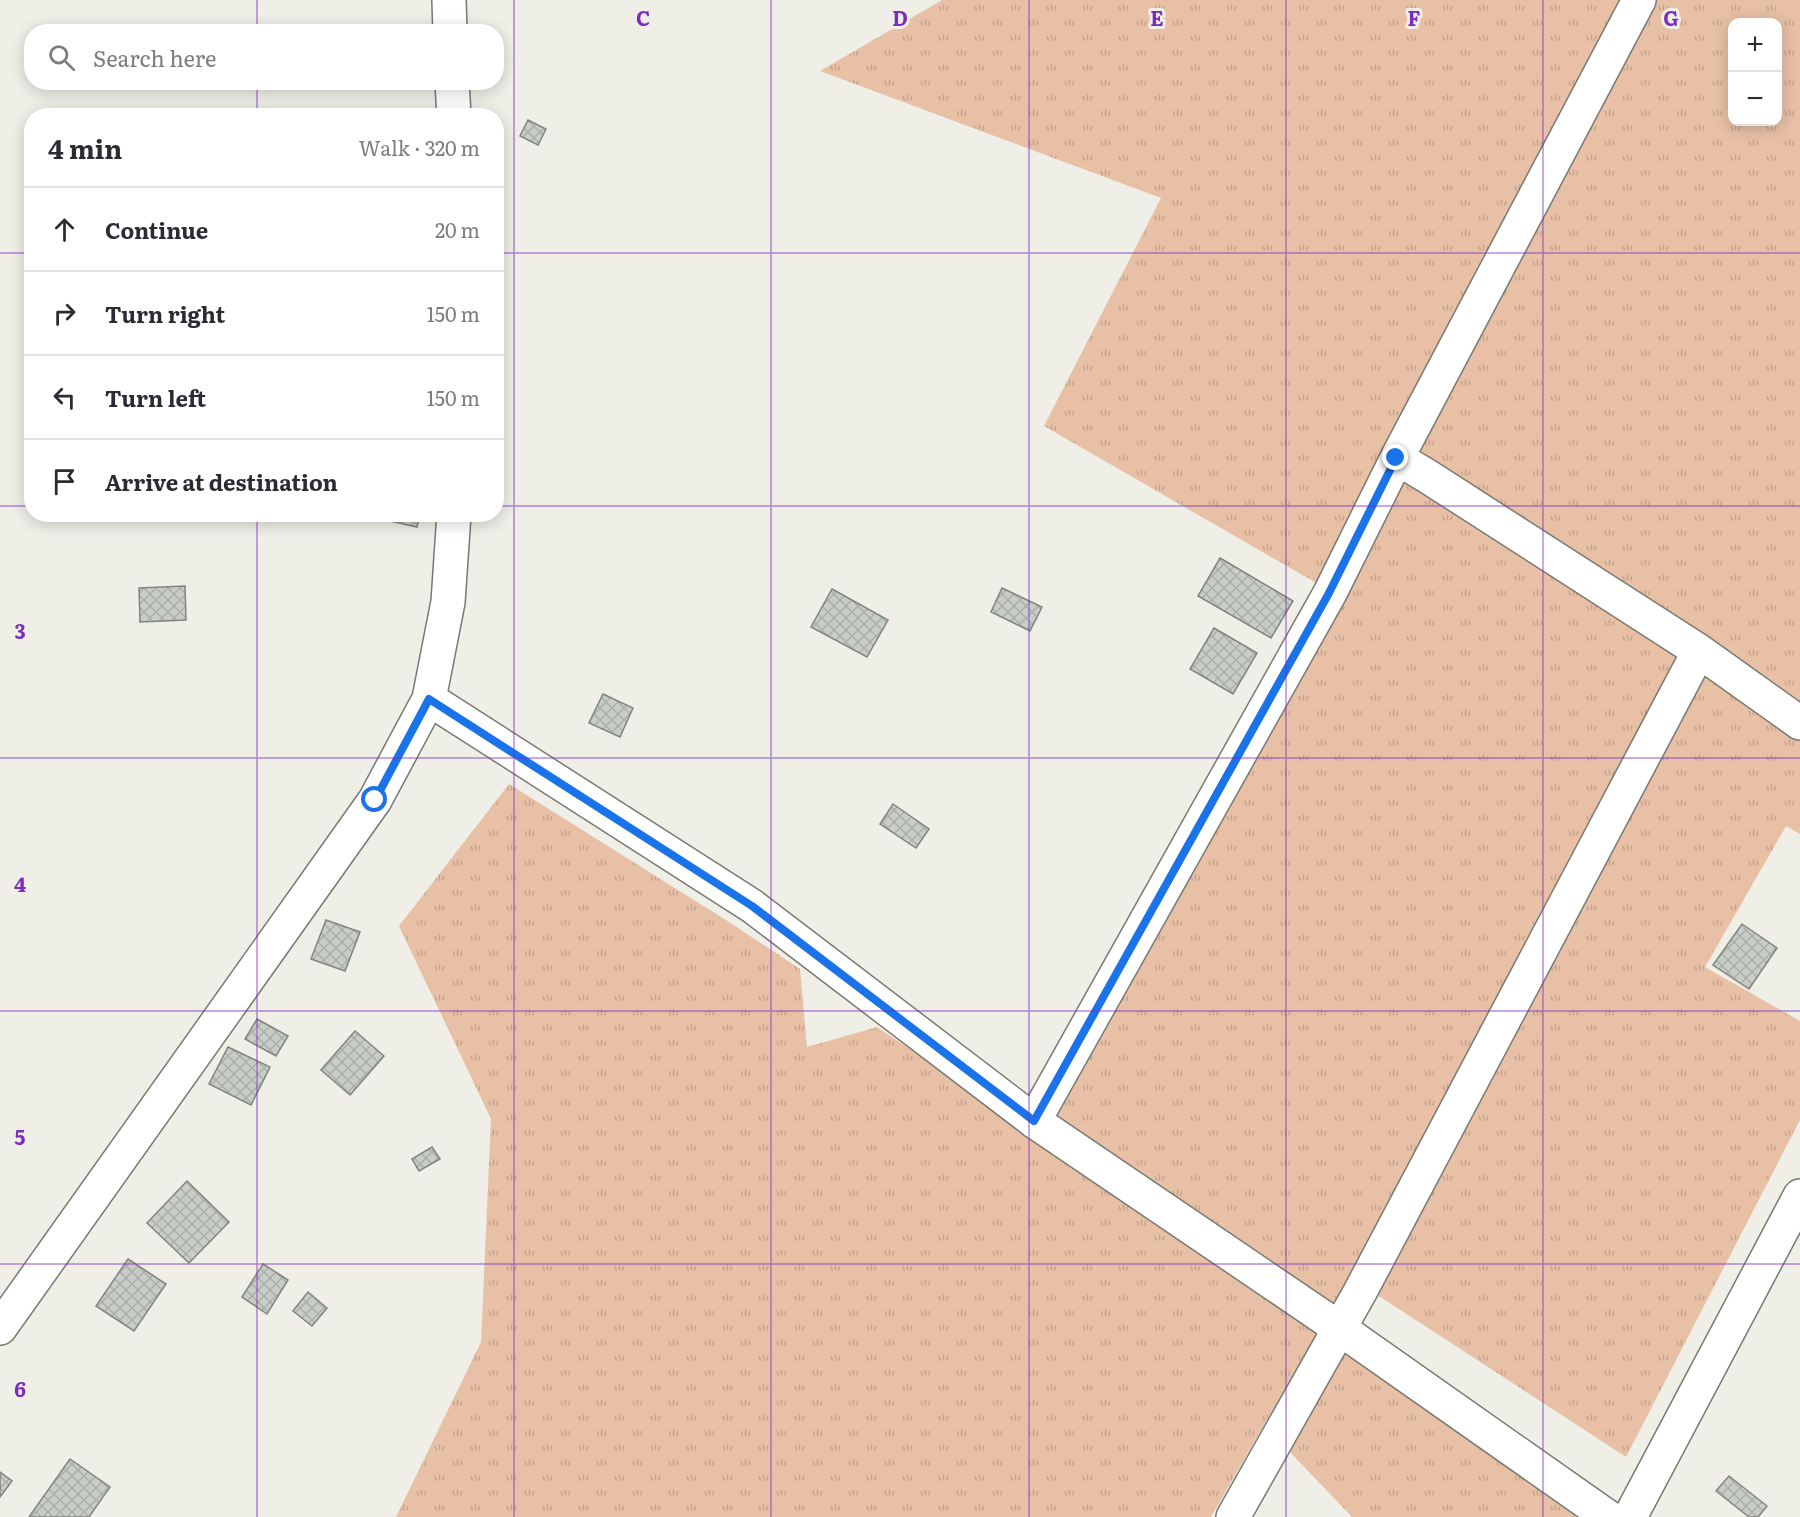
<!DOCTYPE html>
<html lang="en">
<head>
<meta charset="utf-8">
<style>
  :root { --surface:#fff; --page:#f7f7f7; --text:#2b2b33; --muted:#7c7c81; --line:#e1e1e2 }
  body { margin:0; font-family:Literata,serif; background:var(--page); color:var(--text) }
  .controls { position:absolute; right:18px; top:18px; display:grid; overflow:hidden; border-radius:12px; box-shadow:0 3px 15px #0003 }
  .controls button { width:54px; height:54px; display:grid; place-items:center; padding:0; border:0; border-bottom:2px solid var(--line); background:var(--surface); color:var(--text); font:30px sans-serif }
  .stop { position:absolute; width:18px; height:18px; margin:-14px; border:4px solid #1a73e8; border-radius:50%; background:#fff }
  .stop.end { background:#1a73e8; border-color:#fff; box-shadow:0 2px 6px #0008 }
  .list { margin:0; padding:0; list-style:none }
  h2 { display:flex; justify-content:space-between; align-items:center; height:78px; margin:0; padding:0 24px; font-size:26px }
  h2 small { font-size:20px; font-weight:400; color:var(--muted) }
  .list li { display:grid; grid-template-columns:39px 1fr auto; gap:18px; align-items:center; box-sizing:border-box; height:84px; padding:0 24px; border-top:2px solid var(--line) }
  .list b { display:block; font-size:22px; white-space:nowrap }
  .list em { font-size:20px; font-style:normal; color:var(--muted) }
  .icon { flex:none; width:33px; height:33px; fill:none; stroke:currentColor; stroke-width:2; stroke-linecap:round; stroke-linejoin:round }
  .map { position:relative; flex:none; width:1800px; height:1517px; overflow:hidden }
  .search { position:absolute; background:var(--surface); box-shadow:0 3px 15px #0003; left:24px; top:24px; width:480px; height:66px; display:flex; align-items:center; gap:15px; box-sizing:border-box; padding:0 21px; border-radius:24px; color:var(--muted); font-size:22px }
  .panel { position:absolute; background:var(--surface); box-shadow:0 3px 15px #0003; left:24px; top:108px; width:480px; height:414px; border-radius:24px }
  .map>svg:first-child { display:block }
  .grass { fill:url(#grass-tufts); fill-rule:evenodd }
  .building { fill:url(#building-cross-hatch); stroke:#81847f; stroke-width:1.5 }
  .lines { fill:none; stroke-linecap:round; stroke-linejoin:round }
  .street-casing { stroke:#797973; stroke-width:36 }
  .secondary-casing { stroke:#797973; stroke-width:36 }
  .street { stroke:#fff; stroke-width:33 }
  .secondary { stroke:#fff; stroke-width:33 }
  .route { stroke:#1a73e8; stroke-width:8 }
  .grid { fill:none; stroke:#7b2cbf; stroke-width:1.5; stroke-opacity:0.55 }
  .grid-label { font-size:20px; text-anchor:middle; font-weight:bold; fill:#7b2cbf; stroke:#efefe8; stroke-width:6; stroke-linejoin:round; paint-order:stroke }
</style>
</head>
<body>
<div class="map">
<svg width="1800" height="1517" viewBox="0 0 1800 1517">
  <defs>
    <pattern id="grass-tufts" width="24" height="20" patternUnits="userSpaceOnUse" patternTransform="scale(1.5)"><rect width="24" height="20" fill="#e7c0a6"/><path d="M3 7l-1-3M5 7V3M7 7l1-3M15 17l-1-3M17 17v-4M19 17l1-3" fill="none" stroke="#c5a48e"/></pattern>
    <pattern id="building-cross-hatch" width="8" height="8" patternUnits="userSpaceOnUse" patternTransform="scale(1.5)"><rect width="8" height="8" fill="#c9cdc7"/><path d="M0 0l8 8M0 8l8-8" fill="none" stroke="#abafaa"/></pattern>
  </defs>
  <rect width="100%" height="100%" fill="#efefe8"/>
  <path class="grass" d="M 942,0 L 1800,0 L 1800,834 L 1786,826 L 1705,967 L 1800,1021 L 1800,1120 L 1626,1457 L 1362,1285 L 1342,1321 L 1607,1495 L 1595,1517 L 1352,1517 L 1288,1450 L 1342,1321 L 1042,1115 L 1332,592 L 1044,426 L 1161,198 L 820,71 ZM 1732,22 L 1778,22 L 1778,122 L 1732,122 Z
    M 509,784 L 729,922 L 800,969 L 807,1047 L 877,1027 L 1320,1327 L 1211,1517 L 396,1517 L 481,1342 L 491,1119 L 399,926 Z"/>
  <path class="building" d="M 528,120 L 546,129 L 538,145 L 520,136 Z
    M 382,514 L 420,514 L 417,527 L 381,519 Z
    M 1220,558 L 1293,601 L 1271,638 L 1198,596 Z
    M 185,586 L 186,620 L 140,622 L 139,588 Z
    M 1002,588 L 1042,607 L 1030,631 L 991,612 Z
    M 832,589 L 888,620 L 867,657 L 811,627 Z
    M 1214,628 L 1257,653 L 1233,694 L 1190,669 Z
    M 603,694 L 633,708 L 620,737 L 589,723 Z
    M 893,804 L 929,829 L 916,848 L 880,824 Z
    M 326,920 L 360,932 L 345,971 L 311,959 Z
    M 1742,924 L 1777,948 L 1749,989 L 1713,965 Z
    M 257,1019 L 288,1036 L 276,1056 L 245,1039 Z
    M 355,1031 L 384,1056 L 350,1095 L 321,1070 Z
    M 228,1047 L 270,1067 L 251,1105 L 209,1084 Z
    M 432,1147 L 440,1159 L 419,1171 L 412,1159 Z
    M 187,1181 L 229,1222 L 189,1263 L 147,1223 Z
    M 128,1259 L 166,1284 L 134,1331 L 96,1306 Z
    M 263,1264 L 288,1280 L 267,1314 L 242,1297 Z
    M 308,1292 L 327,1308 L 312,1326 L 293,1311 Z
    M 70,1459 L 110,1487 L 89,1517 L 29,1517 Z
    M 0,1472 L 12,1481 L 0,1497 Z
    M 1729,1476 L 1767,1506 L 1758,1517 L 1749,1517 L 1716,1491 Z"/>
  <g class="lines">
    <g class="street-casing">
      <path id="street" d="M 1397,458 L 1427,476 L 1699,651 L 1800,723
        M 1034,1121 L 1330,593 L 1397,458 L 1639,0
        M 1233,1517 L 1360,1292 L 1699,651
        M 1630,1517 L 1800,1196"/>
    </g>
    <g class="secondary-casing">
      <path id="secondary" d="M 449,0 L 450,32
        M 452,82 L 454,116
        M 429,699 L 752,906 L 1034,1121 L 1339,1328 L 1608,1517
        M 0,1328 L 375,800 L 429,699 L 448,602 L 454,514"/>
    </g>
    <use href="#street" class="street"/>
    <use href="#secondary" class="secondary"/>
  </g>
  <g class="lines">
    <path class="route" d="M 375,800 L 429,699 L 752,906 L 1034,1121 L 1329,593 L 1396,458"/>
  </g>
  <path class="grid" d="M 257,0 L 257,32M 514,0 L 514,1517M 771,0 L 771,1517M 1029,0 L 1029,1517M 1286,0 L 1286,1517M 1543,0 L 1543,1517M 257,82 L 257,116M 0,253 L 32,253M 496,253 L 1800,253M 0,506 L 32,506M 496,506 L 1800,506M 257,514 L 257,1517M 0,758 L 1800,758M 0,1011 L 1800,1011M 0,1264 L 1800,1264"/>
  <g class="grid-label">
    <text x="643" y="26">C</text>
    <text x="900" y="26">D</text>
    <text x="1157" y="26">E</text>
    <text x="1414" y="26">F</text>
    <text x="1671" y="26">G</text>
    <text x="20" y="639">3</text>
    <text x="20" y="892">4</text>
    <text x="20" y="1145">5</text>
    <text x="20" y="1397">6</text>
  </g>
</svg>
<div class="controls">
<button>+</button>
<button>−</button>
</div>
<div class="stop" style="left:375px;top:800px"></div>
<div class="stop end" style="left:1396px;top:458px"></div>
<div class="search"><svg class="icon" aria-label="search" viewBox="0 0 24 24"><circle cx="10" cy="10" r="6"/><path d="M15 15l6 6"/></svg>Search here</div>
<section class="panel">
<h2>4 min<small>Walk · 320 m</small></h2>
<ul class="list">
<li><svg class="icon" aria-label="ahead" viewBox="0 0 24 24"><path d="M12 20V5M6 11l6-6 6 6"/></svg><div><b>Continue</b></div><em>20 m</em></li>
<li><svg class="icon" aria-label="right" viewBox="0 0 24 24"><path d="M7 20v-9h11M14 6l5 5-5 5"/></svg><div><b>Turn right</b></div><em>150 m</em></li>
<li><svg class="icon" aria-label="left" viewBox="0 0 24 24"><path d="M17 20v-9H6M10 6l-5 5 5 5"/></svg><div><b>Turn left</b></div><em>150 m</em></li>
<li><svg class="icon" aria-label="arrive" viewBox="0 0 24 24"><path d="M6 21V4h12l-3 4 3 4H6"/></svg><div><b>Arrive at destination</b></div></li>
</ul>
</section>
</div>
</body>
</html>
